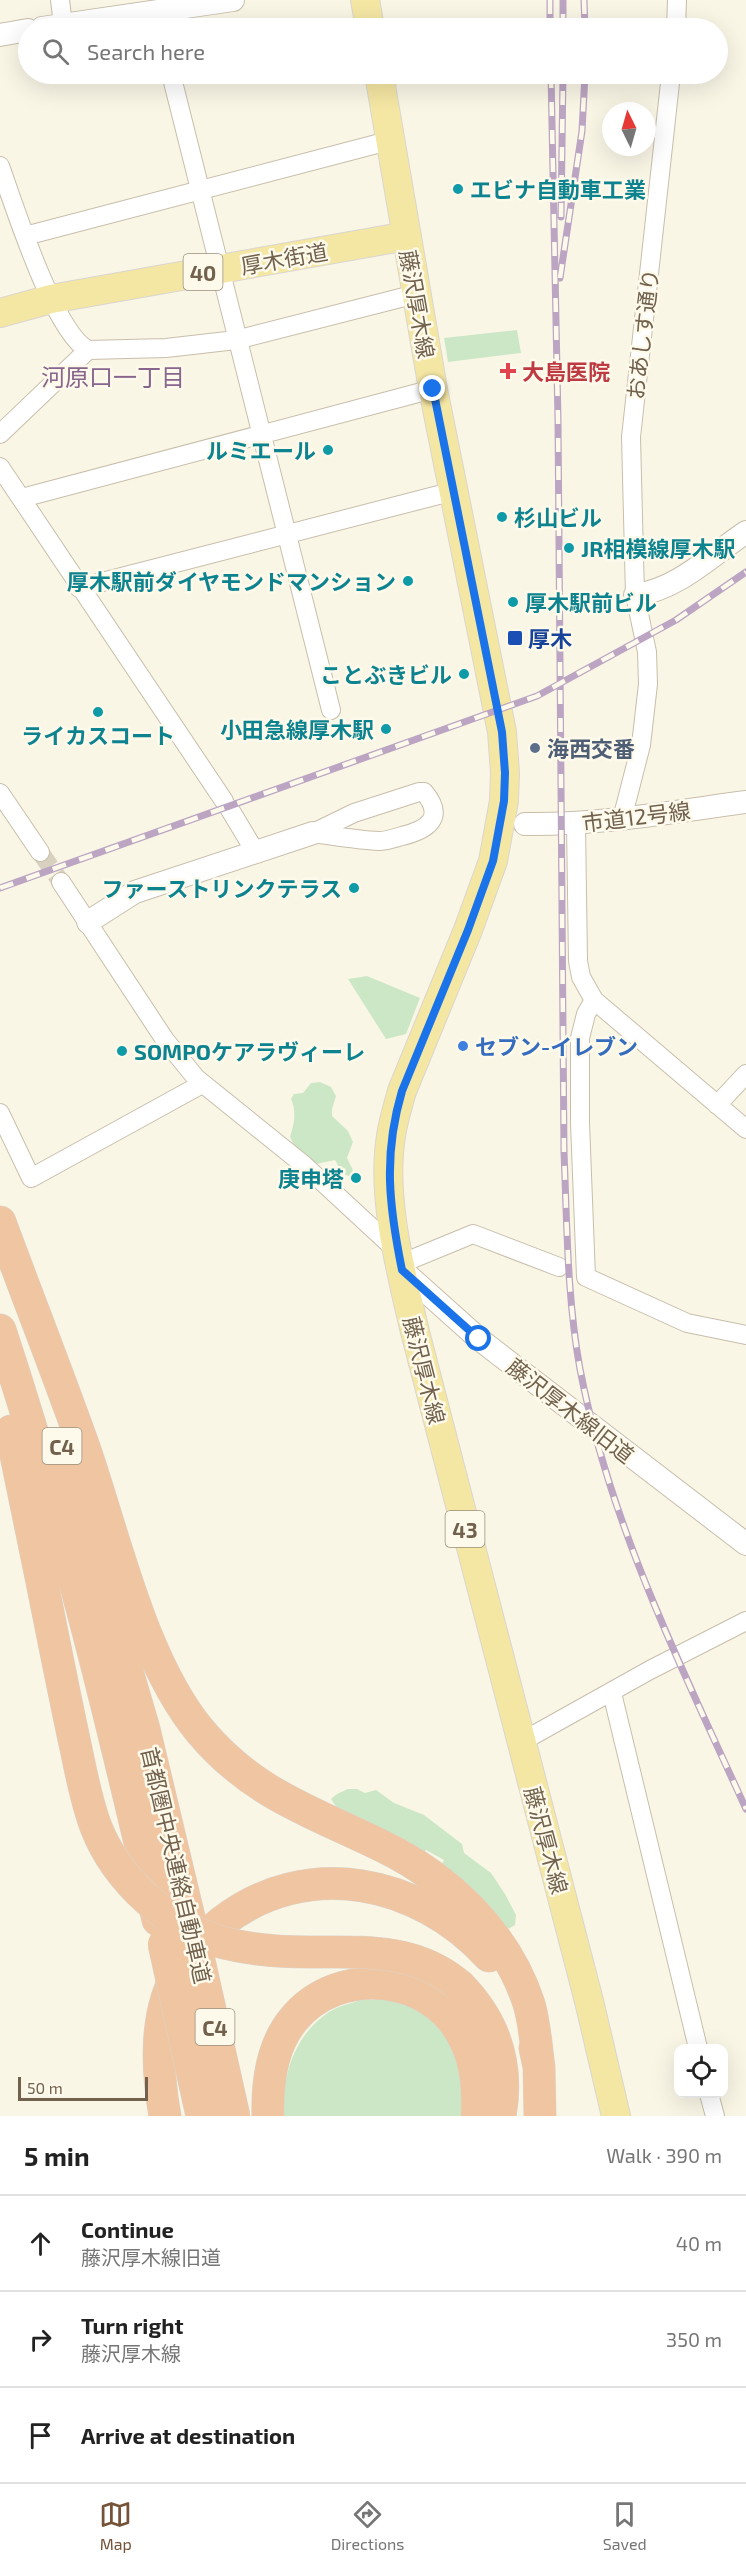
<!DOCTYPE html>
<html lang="en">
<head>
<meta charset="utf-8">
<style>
  :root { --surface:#fff; --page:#f6f6f6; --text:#222; --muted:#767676; --line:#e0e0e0; --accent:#755238 }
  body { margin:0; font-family:"Exo 2","Noto Sans JP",sans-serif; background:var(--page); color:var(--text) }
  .controls { position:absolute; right:18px; bottom:18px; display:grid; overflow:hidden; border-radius:12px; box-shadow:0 6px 24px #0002 }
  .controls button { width:54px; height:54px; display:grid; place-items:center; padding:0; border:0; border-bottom:2px solid var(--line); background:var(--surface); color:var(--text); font:30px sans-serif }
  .compass { position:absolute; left:602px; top:102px; width:54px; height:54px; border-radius:50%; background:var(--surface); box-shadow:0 6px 24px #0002; rotate:355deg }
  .scale { position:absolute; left:18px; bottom:15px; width:130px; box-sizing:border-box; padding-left:6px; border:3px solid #71614d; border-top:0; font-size:16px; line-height:21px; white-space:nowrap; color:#71614d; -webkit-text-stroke:4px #fefaeb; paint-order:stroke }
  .stop { position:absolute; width:18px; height:18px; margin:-14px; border:4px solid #1a73e8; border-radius:50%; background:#fff }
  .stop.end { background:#1a73e8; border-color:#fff; box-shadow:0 2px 6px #0008 }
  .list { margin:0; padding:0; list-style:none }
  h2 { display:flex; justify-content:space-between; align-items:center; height:78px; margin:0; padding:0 24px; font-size:26px }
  h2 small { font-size:20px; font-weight:400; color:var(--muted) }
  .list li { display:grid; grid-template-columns:39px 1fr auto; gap:18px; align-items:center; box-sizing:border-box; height:96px; padding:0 24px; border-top:2px solid var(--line) }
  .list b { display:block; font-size:22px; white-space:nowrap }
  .list p { margin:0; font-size:20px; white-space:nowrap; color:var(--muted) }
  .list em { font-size:20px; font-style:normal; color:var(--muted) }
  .icon { flex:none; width:33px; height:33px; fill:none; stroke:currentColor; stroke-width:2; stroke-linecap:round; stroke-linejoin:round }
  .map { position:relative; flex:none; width:746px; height:2116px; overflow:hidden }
  .search { position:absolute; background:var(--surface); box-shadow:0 6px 24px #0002; left:18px; right:18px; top:18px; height:66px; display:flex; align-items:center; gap:15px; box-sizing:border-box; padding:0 21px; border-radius:33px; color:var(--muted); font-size:22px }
  .sheet { height:366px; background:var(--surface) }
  nav { display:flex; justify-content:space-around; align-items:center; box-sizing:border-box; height:84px; border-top:2px solid var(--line); background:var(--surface); font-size:16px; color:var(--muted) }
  nav a { display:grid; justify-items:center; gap:3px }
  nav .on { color:var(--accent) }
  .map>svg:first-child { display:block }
  .green { fill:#cce7c5 }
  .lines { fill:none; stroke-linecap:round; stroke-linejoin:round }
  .minor-tunnel { stroke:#d8d1c0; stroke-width:18; stroke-dasharray:18 9; stroke-linecap:butt }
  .minor-casing { stroke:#c8beab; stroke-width:20 }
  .tertiary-casing { stroke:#c8beab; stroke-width:24 }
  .primary-casing { stroke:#dad6d1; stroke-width:30 }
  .motorway-casing { stroke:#dad6d1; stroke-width:33 }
  .minor { stroke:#fff; stroke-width:18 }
  .tertiary { stroke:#fff; stroke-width:22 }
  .primary { stroke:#f4e6a3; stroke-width:28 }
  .motorway { stroke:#f0c5a1; stroke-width:32 }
  .rail-casing { stroke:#bba5c3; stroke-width:7 }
  .rail { stroke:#fefaeb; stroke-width:4.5; stroke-dasharray:14; stroke-linecap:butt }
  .motorway-bridge-casing { stroke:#dad6d1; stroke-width:33; stroke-linecap:butt }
  .motorway-bridge { stroke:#f0c5a1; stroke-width:32 }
  .route { stroke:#1a73e8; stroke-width:8 }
  .culture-dot { fill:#0f9aa8; stroke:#fefaeb; stroke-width:2 }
  .health-dot { fill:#e0444e; stroke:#fefaeb; stroke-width:2 }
  .transit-dot { fill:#1a4fb4; stroke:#fefaeb; stroke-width:2 }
  .service-dot { fill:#5c6f8a; stroke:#fefaeb; stroke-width:2 }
  .shop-dot { fill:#3f7fe0; stroke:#fefaeb; stroke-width:2 }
  .labels { text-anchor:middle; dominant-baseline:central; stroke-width:5; stroke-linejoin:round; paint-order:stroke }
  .shield { fill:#fefaeb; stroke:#9b8f7c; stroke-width:1.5 }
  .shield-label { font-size:21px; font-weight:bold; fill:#71614d }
  .culture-label { font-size:22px; font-weight:bold; fill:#0d838f; stroke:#fefaeb; text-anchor:end }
  .street-label { font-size:22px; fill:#71614d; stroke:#fefaeb }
  .health-label { font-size:22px; font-weight:bold; fill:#be3a42; stroke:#fefaeb; text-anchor:start }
  .transit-label { font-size:22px; font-weight:bold; fill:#164399; stroke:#fefaeb; text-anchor:start }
  .service-label { font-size:22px; font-weight:bold; fill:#4e5e75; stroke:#fefaeb; text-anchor:start }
  .shop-label { font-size:22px; font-weight:bold; fill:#366cbe; stroke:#fefaeb; text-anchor:start }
  .neighbourhood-label { font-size:24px; fill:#88658d; stroke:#fefaeb }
</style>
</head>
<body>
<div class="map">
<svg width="746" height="2116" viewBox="0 0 746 2116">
  <rect width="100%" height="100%" fill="#faf6e6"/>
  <path class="green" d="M 517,330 L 521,353 L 448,362 L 444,338 Z
    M 367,976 L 420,998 L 406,1034 L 386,1039 L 348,979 Z
    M 320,1082 L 331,1087 L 336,1096 L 332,1109 L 332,1116 L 348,1131 L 353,1142 L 347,1158 L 353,1170 L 349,1176 L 343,1174 L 335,1160 L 316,1164 L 296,1149 L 290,1137 C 294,1124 297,1112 291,1099 L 294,1094 L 303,1093 L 311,1083 Z
    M 348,1789 L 357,1789 L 365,1793 L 376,1790 L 394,1803 L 424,1815 L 462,1844 L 464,1853 L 491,1873 L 505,1894 L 516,1915 L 515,1925 L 508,1929 C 488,1904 468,1882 442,1864 L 444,1860 L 426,1850 L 424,1853 L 337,1808 L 331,1799 L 337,1794 Z
    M 360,2000 L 387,2000 L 414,2006 L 438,2023 L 462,2068 L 466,2116 L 282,2116 C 283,2076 293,2036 329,2012 C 338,2006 350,2004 360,2000 Z"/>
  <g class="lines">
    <path class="minor-tunnel" d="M 40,852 L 61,882"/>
    <g class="minor-casing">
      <path id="minor" d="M 60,0 L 63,25
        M 155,11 L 159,28
        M 676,28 L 677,0
        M 171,74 L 331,710
        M 0,166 C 14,205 54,332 88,350 L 166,348 L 236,340 L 416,294
        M 25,236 L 392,140
        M 0,434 L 88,350
        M 0,467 L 224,801
        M 22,498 L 433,389
        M 79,588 L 454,491
        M 419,792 L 424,792 C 446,818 427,830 402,836 C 395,838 387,841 379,841 C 357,840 335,836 313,833 L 354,813 Z
        M 0,793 L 40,852
        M 229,808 L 256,853
        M 622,819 L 641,745 L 648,684 L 647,652 L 635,595 L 631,437 L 671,74
        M 576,824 L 578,961 L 581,977 L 594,1000 L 746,1129
        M 61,882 L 165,1040 L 196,1078 L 304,1165 L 397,1251
        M 594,1000 L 586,1014 L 580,1038 L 580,1123 L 586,1277 L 687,1323 L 746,1335
        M 717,1105 L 746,1074
        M 0,1113 L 31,1178 L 202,1084
        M 400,1264 L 473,1234 L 559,1267
        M 612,1693 L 698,2048
        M 521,1742 L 650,1670 L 746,1621
        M 709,2094 L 715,2116"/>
    </g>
    <g class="tertiary-casing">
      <path id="tertiary" d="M 42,28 L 233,0
        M 0,35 L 28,30
        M 635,595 C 677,590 712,555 746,532
        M 525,824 C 599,825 672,812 746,802
        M 88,922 L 135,892 L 313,833
        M 402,1270 L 479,1339 L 746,1544"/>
    </g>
    <g class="primary-casing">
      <path id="primary" d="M 365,0 L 370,28
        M 379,74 L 433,389 L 502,732 L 505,773 L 504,801 L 493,861 L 468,930 L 402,1091 C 398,1106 393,1121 391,1136 C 381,1197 401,1272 415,1332 L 589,2001 L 616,2116
        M 0,313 L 51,299 L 407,236"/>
    </g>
    <g class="motorway-casing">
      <path id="motorway" d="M 0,1222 C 28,1298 58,1374 85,1450 C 115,1537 142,1662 201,1732 C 253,1794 313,1812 382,1846 C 448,1878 506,1933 529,2004 C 535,2024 536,2046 539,2067
        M 0,1330 C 64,1523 112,1721 158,1920
        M 11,1431 L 44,1592
        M 61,1445 L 144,1729 L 194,1938
        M 460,1986 C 496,2023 509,2066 500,2116
        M 535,2048 L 539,2067 L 540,2116
        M 165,2116 C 158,2077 155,2036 167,1998 C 176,1968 198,1941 222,1922 C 307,1856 419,1880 489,1956
        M 268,2116 C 267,2083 271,2047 293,2020 C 338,1964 434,1973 465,2040 C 477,2064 478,2090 477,2116"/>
    </g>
    <use href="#minor" class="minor"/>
    <use href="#tertiary" class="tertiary"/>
    <use href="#primary" class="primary"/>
    <use href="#motorway" class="motorway"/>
    <g class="rail-casing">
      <path id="rail" d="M 550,0 L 550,28
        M 584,0 L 585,28
        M 563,28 L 563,0
        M 551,74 L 558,420 L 564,1152 C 567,1224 567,1298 580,1369 C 610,1525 681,1666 746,1809
        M 561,217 L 563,74
        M 560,278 L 582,131 L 585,74
        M 0,888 L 537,696 L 676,620 L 746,572"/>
    </g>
    <use href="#rail" class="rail"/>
    <g class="motorway-bridge-casing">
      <path id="motorway-bridge" d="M 44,1592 C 54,1642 64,1693 75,1744 C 81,1772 86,1801 96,1827 C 117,1881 169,1927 224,1943 C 252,1950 281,1952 310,1952 C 365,1952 416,1948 460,1986
        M 194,1938 L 234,2116
        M 164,1944 L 202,2116"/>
    </g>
    <use href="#motorway-bridge" class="motorway-bridge"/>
  </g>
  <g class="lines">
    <path class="route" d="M 433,389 L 502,732 L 505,773 L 504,801 L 493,861 L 468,930 L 402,1091 C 383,1155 389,1206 402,1270 L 479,1339"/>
  </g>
  <g class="culture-dot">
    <circle cx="458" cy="189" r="6"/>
    <circle cx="328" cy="450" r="6"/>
    <circle cx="502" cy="517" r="6"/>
    <circle cx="569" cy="548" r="6"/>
    <circle cx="408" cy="581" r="6"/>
    <circle cx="513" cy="602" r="6"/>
    <circle cx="464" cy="674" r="6"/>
    <circle cx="98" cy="712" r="6"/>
    <circle cx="386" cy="729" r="6"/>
    <circle cx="354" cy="888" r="6"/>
    <circle cx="122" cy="1051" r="6"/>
    <circle cx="356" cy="1178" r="6"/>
  </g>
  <path class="health-dot" d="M505 362h6v6h6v6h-6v6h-6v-6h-6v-6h6z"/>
  <rect class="transit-dot" x="507" y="630" width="16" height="16" rx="3"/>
  <circle class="service-dot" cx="535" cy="748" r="6"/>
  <circle class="shop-dot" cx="463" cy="1046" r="6"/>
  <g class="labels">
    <g class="shield">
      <rect x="183.5" y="254" width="39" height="36" rx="4.5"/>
      <rect x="42.5" y="1428" width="39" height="36" rx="4.5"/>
      <rect x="445.5" y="1511" width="39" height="36" rx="4.5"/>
      <rect x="195.5" y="2009" width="39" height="36" rx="4.5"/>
    </g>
    <g class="shield-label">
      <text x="203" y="272">40</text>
      <text x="62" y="1446">C4</text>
      <text x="465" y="1529">43</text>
      <text x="215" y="2027">C4</text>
    </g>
    <g class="culture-label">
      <text x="470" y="189" text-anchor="start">エビナ自動車工業</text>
      <text x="316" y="450">ルミエール</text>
      <text x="514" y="517" text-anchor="start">杉山ビル</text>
      <text x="581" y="548" text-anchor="start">JR相模線厚木駅</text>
      <text x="396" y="581">厚木駅前ダイヤモンドマンション</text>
      <text x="525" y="602" text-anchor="start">厚木駅前ビル</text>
      <text x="452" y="674">ことぶきビル</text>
      <text x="374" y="729">小田急線厚木駅</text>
      <text x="98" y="735" text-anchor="middle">ライカスコート</text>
      <text x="342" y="888">ファーストリンクテラス</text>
      <text x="134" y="1051" text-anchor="start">SOMPOケアラヴィーレ</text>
      <text x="344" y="1178">庚申塔</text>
    </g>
    <g class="street-label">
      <text transform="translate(284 258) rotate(-10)">厚木街道</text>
      <text transform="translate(418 304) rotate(80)">藤沢厚木線</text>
      <text transform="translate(642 334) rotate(-83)">おあしす通り</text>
      <text transform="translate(636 816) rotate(-7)">市道12号線</text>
      <text transform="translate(425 1370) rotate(76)">藤沢厚木線</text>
      <text transform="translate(571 1410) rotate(38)">藤沢厚木線旧道</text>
      <text transform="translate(547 1840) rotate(75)">藤沢厚木線</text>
      <text transform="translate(177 1865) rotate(77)">首都圏中央連絡自動車道</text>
    </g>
    <g class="health-label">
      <text x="522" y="371">大島医院</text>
    </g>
    <g class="transit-label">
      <text x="528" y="638">厚木</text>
    </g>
    <g class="service-label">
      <text x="547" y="748">海西交番</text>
    </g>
    <g class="shop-label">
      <text x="475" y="1046">セブン-イレブン</text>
    </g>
    <g class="neighbourhood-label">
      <text x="113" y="376">河原口一丁目</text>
    </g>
  </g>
</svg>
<div class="controls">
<button><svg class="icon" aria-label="locate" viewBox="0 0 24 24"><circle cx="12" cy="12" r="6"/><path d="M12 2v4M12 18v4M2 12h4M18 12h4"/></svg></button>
</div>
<svg class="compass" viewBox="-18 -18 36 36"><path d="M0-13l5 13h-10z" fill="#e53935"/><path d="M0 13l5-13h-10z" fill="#767676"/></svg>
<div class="scale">50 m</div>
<div class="stop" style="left:479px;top:1339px"></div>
<div class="stop end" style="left:433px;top:389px"></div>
<div class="search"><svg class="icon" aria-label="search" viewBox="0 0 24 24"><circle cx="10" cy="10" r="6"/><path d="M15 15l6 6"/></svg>Search here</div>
</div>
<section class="sheet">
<h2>5 min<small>Walk · 390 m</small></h2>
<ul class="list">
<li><svg class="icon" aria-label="ahead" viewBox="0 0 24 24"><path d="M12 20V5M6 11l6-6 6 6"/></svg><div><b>Continue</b><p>藤沢厚木線旧道</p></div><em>40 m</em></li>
<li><svg class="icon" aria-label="right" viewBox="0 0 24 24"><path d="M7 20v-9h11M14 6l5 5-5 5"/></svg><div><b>Turn right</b><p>藤沢厚木線</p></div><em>350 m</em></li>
<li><svg class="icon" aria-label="arrive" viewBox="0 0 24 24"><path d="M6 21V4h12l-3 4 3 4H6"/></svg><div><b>Arrive at destination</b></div></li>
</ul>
</section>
<nav>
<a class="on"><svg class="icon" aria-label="map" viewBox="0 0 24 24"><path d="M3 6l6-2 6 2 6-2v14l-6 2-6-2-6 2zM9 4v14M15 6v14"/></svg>Map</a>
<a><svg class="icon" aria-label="directions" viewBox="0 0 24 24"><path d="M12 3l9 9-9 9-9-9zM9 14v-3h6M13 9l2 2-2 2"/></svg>Directions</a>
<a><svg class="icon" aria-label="saved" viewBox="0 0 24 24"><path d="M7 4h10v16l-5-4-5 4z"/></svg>Saved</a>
</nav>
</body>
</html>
